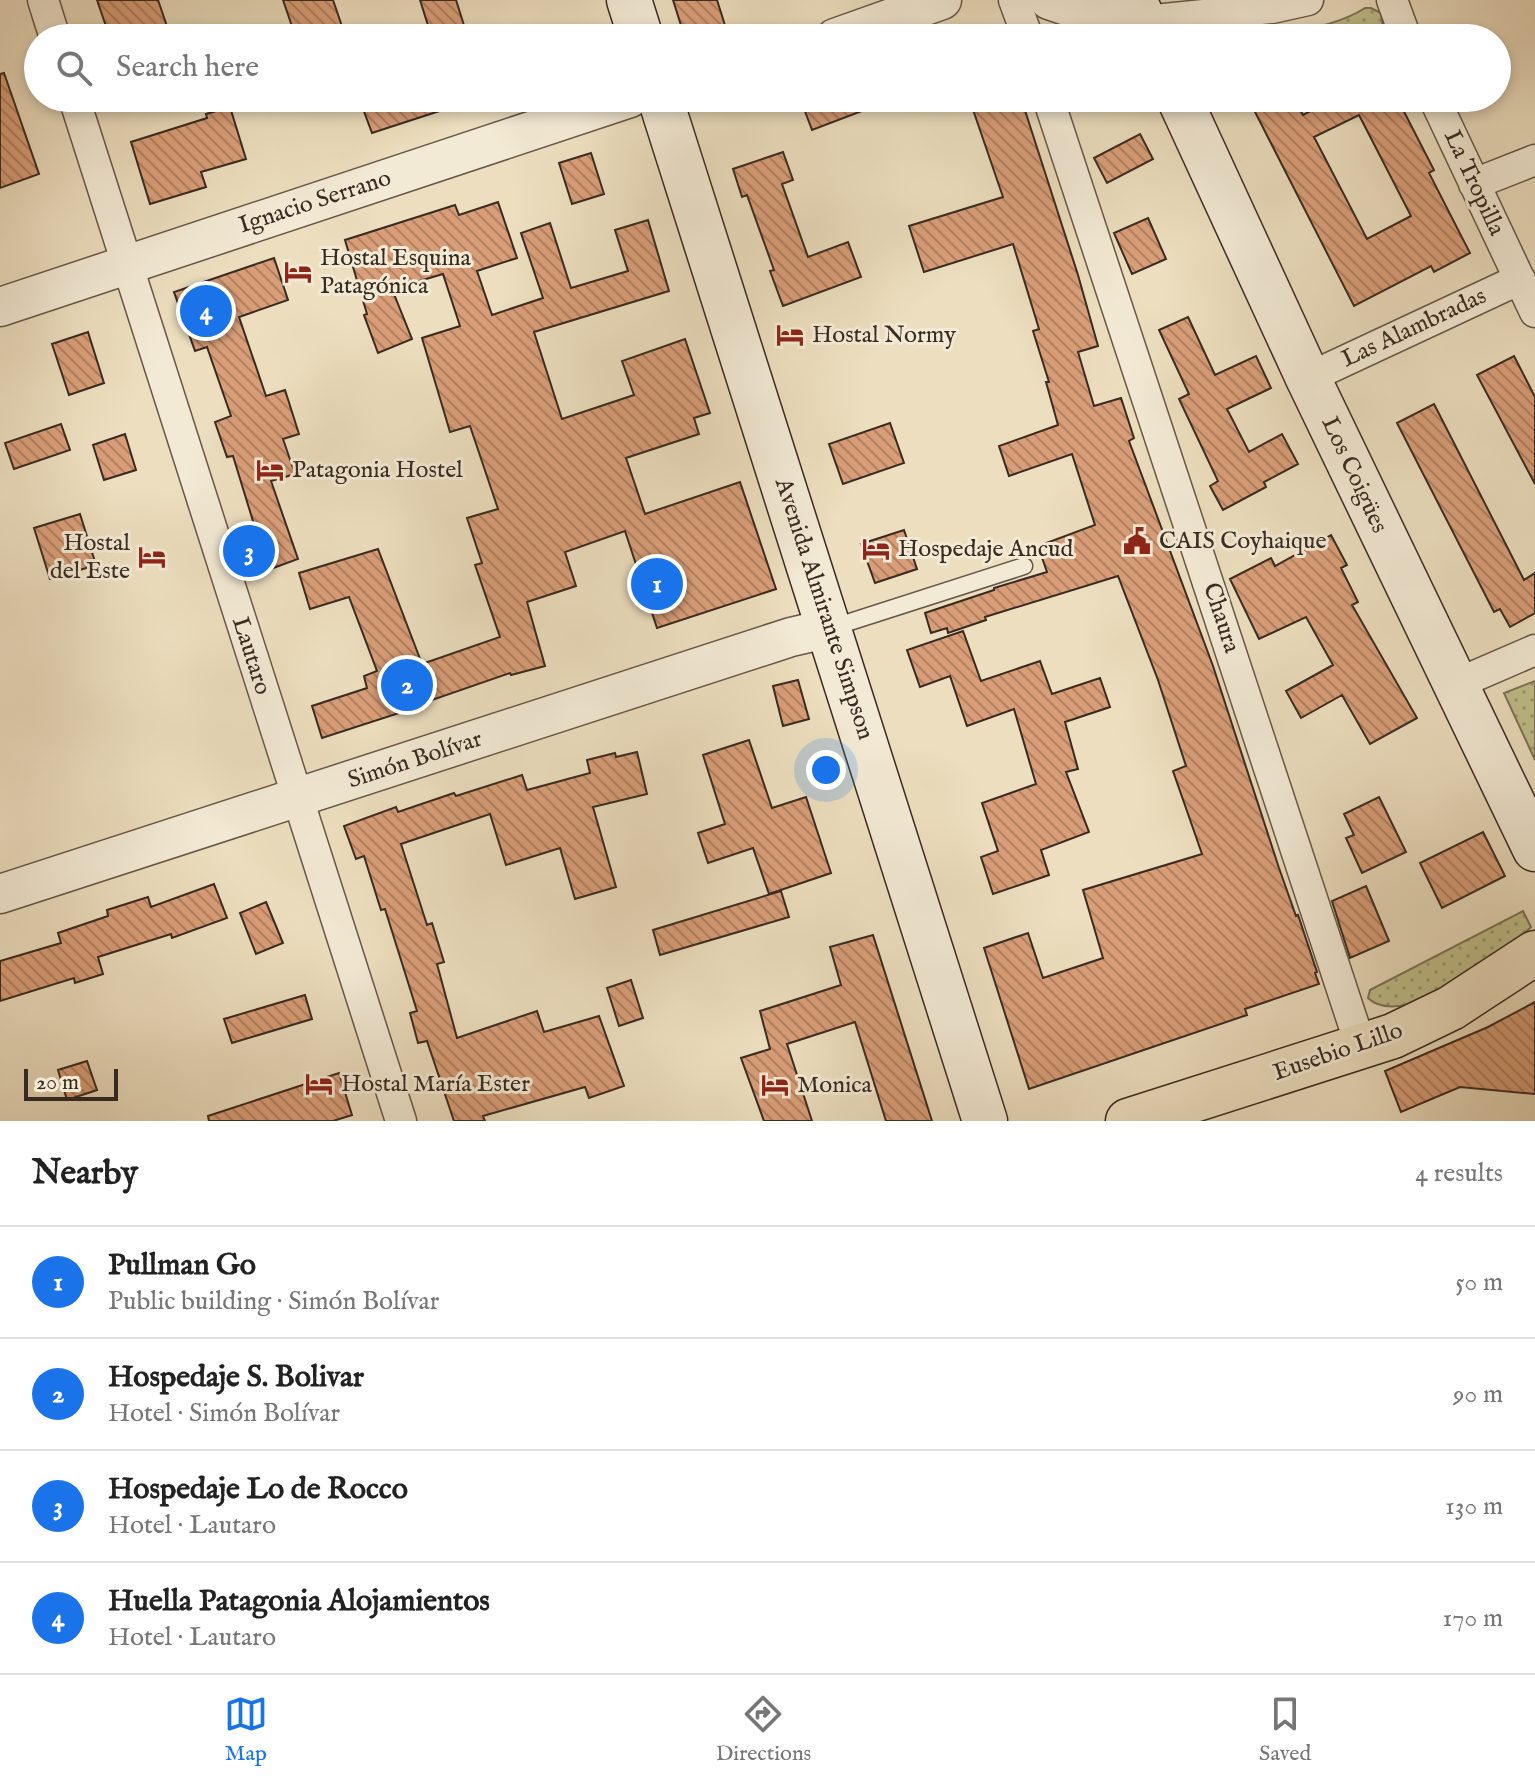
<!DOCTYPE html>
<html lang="en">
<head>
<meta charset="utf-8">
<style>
  :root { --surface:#fff; --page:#f6f6f6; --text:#222; --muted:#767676; --line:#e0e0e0; --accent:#1a73e8 }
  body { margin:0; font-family:"IM FELL English",serif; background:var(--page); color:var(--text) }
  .scale { position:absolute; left:24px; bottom:20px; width:94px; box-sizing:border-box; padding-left:8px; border:4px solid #392a21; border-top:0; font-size:22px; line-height:28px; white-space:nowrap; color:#392a21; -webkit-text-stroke:6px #f3ead5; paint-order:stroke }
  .you { position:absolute; left:826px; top:770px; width:28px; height:28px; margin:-20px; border:6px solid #fff; border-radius:50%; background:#1a73e8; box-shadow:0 0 0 12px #1a73e833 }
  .badge { display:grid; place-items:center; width:52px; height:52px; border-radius:50%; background:var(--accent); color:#fff; font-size:26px; font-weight:700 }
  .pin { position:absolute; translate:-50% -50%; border:4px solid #fff; box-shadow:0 2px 8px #0006 }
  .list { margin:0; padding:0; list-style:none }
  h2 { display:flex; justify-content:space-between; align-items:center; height:104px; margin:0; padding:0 32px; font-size:34px }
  h2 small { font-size:26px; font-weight:400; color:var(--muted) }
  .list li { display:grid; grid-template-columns:52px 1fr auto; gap:24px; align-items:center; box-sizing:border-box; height:112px; padding:0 32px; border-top:2px solid var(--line) }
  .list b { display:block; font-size:30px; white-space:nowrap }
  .list p { margin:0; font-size:26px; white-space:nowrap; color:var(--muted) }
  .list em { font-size:26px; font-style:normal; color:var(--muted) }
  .icon { flex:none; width:44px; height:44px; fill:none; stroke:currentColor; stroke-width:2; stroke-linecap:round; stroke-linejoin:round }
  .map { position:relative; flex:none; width:1535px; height:1121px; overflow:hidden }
  .search { position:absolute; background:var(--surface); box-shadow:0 4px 12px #0003; left:24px; right:24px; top:24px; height:88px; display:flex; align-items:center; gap:20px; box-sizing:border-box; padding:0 28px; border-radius:44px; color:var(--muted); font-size:30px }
  .sheet { height:552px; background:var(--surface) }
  nav { display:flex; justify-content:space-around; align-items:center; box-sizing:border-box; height:112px; border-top:2px solid var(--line); background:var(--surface); font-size:22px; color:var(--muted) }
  nav a { display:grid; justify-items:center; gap:4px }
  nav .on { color:var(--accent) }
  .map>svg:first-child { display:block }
  .grass { fill:url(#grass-dots); stroke:#7c7456; stroke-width:2 }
  .building { fill:url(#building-back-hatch); stroke:#392a21; stroke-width:2; fill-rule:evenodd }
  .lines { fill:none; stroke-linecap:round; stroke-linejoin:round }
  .service-casing { stroke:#665748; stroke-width:19 }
  .minor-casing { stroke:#665748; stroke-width:33 }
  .tertiary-casing { stroke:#665748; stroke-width:41 }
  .secondary-casing { stroke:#392a21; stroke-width:47 }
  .primary-casing { stroke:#392a21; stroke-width:47 }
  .service { stroke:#f3ead5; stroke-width:16 }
  .minor { stroke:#f3ead5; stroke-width:30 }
  .tertiary { stroke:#f3ead5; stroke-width:38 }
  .secondary { stroke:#f3ead5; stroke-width:44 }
  .primary { stroke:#ecdebf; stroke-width:44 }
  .labels { text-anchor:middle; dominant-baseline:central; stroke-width:6; stroke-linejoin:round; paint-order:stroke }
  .street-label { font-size:24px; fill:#392a21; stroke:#f3ead5 }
  .poi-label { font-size:24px; fill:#392a21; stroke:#f3ead5; text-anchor:start }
</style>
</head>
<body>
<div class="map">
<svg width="1535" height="1121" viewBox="0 0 1535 1121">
  <defs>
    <pattern id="grass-dots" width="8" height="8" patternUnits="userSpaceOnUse" patternTransform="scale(2)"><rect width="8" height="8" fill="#c0bf8c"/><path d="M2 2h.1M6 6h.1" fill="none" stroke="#9d9b72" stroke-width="1.8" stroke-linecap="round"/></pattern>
    <pattern id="building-back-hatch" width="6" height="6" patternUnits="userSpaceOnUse" patternTransform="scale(2)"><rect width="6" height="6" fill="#d99e78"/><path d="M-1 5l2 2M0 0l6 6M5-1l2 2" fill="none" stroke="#b18162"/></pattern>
  </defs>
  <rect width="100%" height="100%" fill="#ecdebf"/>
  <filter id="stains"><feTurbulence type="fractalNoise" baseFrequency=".0025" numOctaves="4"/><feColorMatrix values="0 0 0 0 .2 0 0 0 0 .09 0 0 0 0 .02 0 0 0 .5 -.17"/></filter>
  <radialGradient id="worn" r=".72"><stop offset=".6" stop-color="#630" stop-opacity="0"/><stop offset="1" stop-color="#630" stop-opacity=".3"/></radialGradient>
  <path class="grass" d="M 1365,8 L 1371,8 L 1381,13 L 1383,27 L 1356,38 L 1197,38 L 1205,32 L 1213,31 C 1262,34 1322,35 1365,8 Z
    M 1535,681 L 1535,760 L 1504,693 Z
    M 1523,911 L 1531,927 L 1491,965 L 1411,1004 C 1398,1007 1379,1009 1368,998 L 1370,990 Z"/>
  <path class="building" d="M 97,0 L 158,0 L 171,38 L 110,38 Z
    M 283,0 L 333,0 L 346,38 L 296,38 Z
    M 420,0 L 456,0 L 468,38 L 432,38 Z
    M 673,0 L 717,0 L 729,38 L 685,38 Z
    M 4,73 L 39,174 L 0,188 L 0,74 Z
    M 359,98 L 463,98 L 464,103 L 372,133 Z
    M 800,98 L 890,98 L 891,100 L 812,130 Z
    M 969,98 L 1021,98 L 1078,275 L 1098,346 L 1078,352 L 1094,406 L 1121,398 L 1134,438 L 1129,441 L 1213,666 L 1279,868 L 1296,916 L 1298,915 L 1317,972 L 1315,973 L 1319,984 L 1245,1009 L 1247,1015 L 1029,1089 L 984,948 L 1028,933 L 1043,978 L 1103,958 L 1083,890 L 1202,854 L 1173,771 L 1186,766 L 1158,680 L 1118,576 L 985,617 L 986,620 L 948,633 L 947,628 L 931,633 L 925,613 L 994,590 L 994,588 L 1047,572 L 1038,546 L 1095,525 L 1072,454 L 1009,476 L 999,446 L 1058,425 L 1046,382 L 1049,382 L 1033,331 L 1039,329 L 1013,244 L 924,272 L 909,226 L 1003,197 Z
    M 1267,98 L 1294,98 L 1303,115 L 1336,98 L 1397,98 L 1434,170 L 1429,173 L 1470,253 L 1434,272 L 1431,266 L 1354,306 L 1252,106 ZM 1359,115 L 1411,216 L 1367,239 L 1314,137 Z
    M 230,107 L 246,159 L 201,172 L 206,187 L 150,204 L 131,142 L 207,118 L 206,114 Z
    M 1140,134 L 1153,159 L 1107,183 L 1094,158 Z
    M 783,152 L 793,180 L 782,184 L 808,257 L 848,242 L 861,277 L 783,306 L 770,271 L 774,270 L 747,195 L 742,197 L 733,169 Z
    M 591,153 L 604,194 L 572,204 L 559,163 Z
    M 498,202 L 517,258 L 477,271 L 492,315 L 543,298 L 521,233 L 550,223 L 571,288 L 628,271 L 615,230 L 648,220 L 669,291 L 534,332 L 562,419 L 634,395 L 622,361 L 685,339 L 710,413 L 694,418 L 699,434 L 626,458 L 645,514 L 740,482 L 776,589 L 657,628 L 625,531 L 565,552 L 576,586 L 527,602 L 545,666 L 511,675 L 510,673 L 426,702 L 427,704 L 322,738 L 312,706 L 367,688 L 364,676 L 377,671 L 349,597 L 310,609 L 299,573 L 378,549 L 422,664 L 500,637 L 475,565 L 482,563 L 467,518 L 498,509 L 470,426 L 450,432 L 422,338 L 460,326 L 443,274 L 392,289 L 412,339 L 378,353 L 364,315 L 367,314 L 345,240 L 455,205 L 459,215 Z
    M 1148,218 L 1166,259 L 1132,274 L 1114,233 Z
    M 274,258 L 288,300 L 239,317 L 266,396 L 285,390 L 299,434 L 283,439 L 295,474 L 271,481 L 298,559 L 268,570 L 233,456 L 227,457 L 215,422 L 231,416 L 207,347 L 195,351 L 174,292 Z
    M 1188,317 L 1215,375 L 1256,356 L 1271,388 L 1227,409 L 1249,452 L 1282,434 L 1298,464 L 1264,482 L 1266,487 L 1223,510 L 1210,486 L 1218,481 L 1179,399 L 1189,394 L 1159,330 Z
    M 88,332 L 104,383 L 69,395 L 52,344 Z
    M 1514,356 L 1535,397 L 1535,484 L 1477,375 Z
    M 1434,404 L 1524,580 L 1535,573 L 1535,613 L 1510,627 L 1500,609 L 1494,612 L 1397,423 Z
    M 890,423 L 904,463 L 843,484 L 829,444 Z
    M 61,424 L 70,450 L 14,469 L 5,443 Z
    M 125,434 L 136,470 L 104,480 L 93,445 Z
    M 80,514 L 96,565 L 50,579 L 34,528 Z
    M 904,530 L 917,569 L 875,583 L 861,544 Z
    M 1331,535 L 1347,565 L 1341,568 L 1358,602 L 1352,605 L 1417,718 L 1370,744 L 1342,695 L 1301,718 L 1286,691 L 1333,665 L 1306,617 L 1259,639 L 1230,579 L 1271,558 L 1275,566 Z
    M 963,631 L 981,681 L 1040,661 L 1052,694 L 1100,678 L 1110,707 L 1065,722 L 1078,769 L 1066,772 L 1089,832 L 1041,850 L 1049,875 L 993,894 L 981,857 L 998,851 L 982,803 L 1036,784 L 1014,709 L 967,726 L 950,676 L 920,687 L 907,650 Z
    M 798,680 L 809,719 L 783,726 L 773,686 Z
    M 749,740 L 772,808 L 806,797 L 831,873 L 769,894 L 753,848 L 708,863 L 698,833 L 725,824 L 703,755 Z
    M 637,752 L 647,794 L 593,807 L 616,887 L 575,899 L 560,848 L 506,865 L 490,814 L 401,844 L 427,925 L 432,923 L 444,962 L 437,964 L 457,1038 L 537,1011 L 544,1032 L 599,1016 L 624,1086 L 589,1098 L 585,1087 L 483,1116 L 485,1121 L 454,1121 L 427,1041 L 418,1043 L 410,1013 L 417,1011 L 385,909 L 381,910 L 364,856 L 356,859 L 344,826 L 396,807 L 398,812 L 454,793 L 456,796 L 522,775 L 527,790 L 590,773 L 587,760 L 615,753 L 616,757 Z
    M 1379,797 L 1406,852 L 1362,873 L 1346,838 L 1354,835 L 1344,814 Z
    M 1483,832 L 1505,876 L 1442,908 L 1420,863 Z
    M 214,884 L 227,918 L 172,938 L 171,934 L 98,957 L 103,974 L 75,983 L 74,978 L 0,1001 L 0,961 L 61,943 L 58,933 L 108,916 L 107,910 L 148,897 L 151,907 Z
    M 1366,886 L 1389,941 L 1350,958 L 1332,901 Z
    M 781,891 L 789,917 L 660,955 L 653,930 Z
    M 266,902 L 283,943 L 256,954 L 240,913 Z
    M 873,935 L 932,1121 L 886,1121 L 855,1022 L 787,1044 L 812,1121 L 764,1121 L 741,1058 L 770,1049 L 760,1011 L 841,985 L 830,947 Z
    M 631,980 L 643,1018 L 619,1026 L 607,988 Z
    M 305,995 L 312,1019 L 232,1043 L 224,1019 Z
    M 1535,1002 L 1535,1094 L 1460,1087 L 1401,1112 L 1385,1071 L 1488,1027 Z
    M 87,1061 L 97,1090 L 67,1100 L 58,1070 Z
    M 339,1073 L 352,1115 L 333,1121 L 209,1121 L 208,1116 Z"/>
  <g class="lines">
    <g class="service-casing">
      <path id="service" d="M 831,628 L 1024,566"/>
    </g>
    <g class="minor-casing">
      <path id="minor" d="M 43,0 L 55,38
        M 1014,0 L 1028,38
        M 1392,0 L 1406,38
        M 1144,21 L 1272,8 L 1308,0
        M 74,98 L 401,1121
        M 1048,98 L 1361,1047
        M 1434,98 L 1535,312
        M 1474,184 L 1535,160
        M 1308,378 L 1520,279
        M 1454,685 L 1535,650"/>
    </g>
    <g class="tertiary-casing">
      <path id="tertiary" d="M 1049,0 L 1096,16 L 1144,21
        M 835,38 L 942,0
        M 0,307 L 630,98
        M 0,894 L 791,637 L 830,628"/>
    </g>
    <g class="secondary-casing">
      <path id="secondary" d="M 629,0 L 641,38
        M 1134,0 L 1152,38
        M 660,98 L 985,1121
        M 1179,98 L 1308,378 L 1535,849"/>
    </g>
    <g class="primary-casing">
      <path id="primary" d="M 1128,1121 L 1393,1036 L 1451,1008 L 1535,953"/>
    </g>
    <use href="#service" class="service"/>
    <use href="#minor" class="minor"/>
    <use href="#tertiary" class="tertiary"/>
    <use href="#secondary" class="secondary"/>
    <use href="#primary" class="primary"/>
  </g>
  <defs>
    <g id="hotel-bare" transform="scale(2.16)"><path d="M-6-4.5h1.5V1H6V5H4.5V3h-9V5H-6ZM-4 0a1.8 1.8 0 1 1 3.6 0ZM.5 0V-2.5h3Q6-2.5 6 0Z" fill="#8f2418" stroke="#f3ead5" stroke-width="2.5" paint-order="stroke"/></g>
    <g id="civic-bare" transform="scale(2.16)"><path d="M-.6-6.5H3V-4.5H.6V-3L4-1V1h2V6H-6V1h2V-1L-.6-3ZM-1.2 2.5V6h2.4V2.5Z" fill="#8f2418" stroke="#f3ead5" stroke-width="2.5" paint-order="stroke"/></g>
  </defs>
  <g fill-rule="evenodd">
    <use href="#hotel-bare" x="298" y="272"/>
    <use href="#hotel-bare" x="790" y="335"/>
    <use href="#hotel-bare" x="270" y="470"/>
    <use href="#civic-bare" x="1137" y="541"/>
    <use href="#hotel-bare" x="876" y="549"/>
    <use href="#hotel-bare" x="152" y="557"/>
    <use href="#hotel-bare" x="319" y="1084"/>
    <use href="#hotel-bare" x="775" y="1085"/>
  </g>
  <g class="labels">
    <g class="street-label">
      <text transform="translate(1474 183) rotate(65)">La Tropilla</text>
      <text transform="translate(315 202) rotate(-18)">Ignacio Serrano</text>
      <text transform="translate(1414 328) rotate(-25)">Las Alambradas</text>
      <text transform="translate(1354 475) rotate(65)">Los Coigües</text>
      <text transform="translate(824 609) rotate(72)">Avenida Almirante Simpson</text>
      <text transform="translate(1221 618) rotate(72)">Chaura</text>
      <text transform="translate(251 656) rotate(72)">Lautaro</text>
      <text transform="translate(415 760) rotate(-18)">Simón Bolívar</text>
      <text transform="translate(1338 1052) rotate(-19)">Eusebio Lillo</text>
    </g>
    <g class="poi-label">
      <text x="320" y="258">Hostal Esquina<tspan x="320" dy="28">Patagónica</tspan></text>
      <text x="812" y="335">Hostal Normy</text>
      <text x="292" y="470">Patagonia Hostel</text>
      <text x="1159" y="541">CAIS Coyhaique</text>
      <text x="130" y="543" text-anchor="end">Hostal<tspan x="130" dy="28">del Este</tspan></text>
      <text x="898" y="549">Hospedaje Ancud</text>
      <text x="341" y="1084">Hostal María Ester</text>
      <text x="797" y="1085">Monica</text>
    </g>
  </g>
  <rect width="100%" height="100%" filter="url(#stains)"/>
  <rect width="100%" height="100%" fill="url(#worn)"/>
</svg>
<div class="scale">20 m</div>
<div class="you"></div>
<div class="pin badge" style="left:657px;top:584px">1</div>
<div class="pin badge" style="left:407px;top:685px">2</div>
<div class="pin badge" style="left:249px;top:551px">3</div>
<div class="pin badge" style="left:206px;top:311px">4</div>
<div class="search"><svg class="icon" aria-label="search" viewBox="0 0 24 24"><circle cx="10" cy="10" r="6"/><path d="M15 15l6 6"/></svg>Search here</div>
</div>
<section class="sheet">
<h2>Nearby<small>4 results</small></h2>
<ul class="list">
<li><span class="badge">1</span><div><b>Pullman Go</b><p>Public building · Simón Bolívar</p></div><em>50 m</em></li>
<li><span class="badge">2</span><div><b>Hospedaje S. Bolivar</b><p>Hotel · Simón Bolívar</p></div><em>90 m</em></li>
<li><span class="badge">3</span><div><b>Hospedaje Lo de Rocco</b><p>Hotel · Lautaro</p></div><em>130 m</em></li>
<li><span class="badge">4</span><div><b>Huella Patagonia Alojamientos</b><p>Hotel · Lautaro</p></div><em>170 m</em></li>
</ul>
</section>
<nav>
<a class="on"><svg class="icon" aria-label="map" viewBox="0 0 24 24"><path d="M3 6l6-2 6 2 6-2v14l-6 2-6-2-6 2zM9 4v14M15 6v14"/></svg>Map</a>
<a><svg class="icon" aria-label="directions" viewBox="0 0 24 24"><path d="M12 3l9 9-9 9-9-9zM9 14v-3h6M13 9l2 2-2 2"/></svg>Directions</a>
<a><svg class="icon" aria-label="saved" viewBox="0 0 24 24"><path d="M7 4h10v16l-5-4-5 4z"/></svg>Saved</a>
</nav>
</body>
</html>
